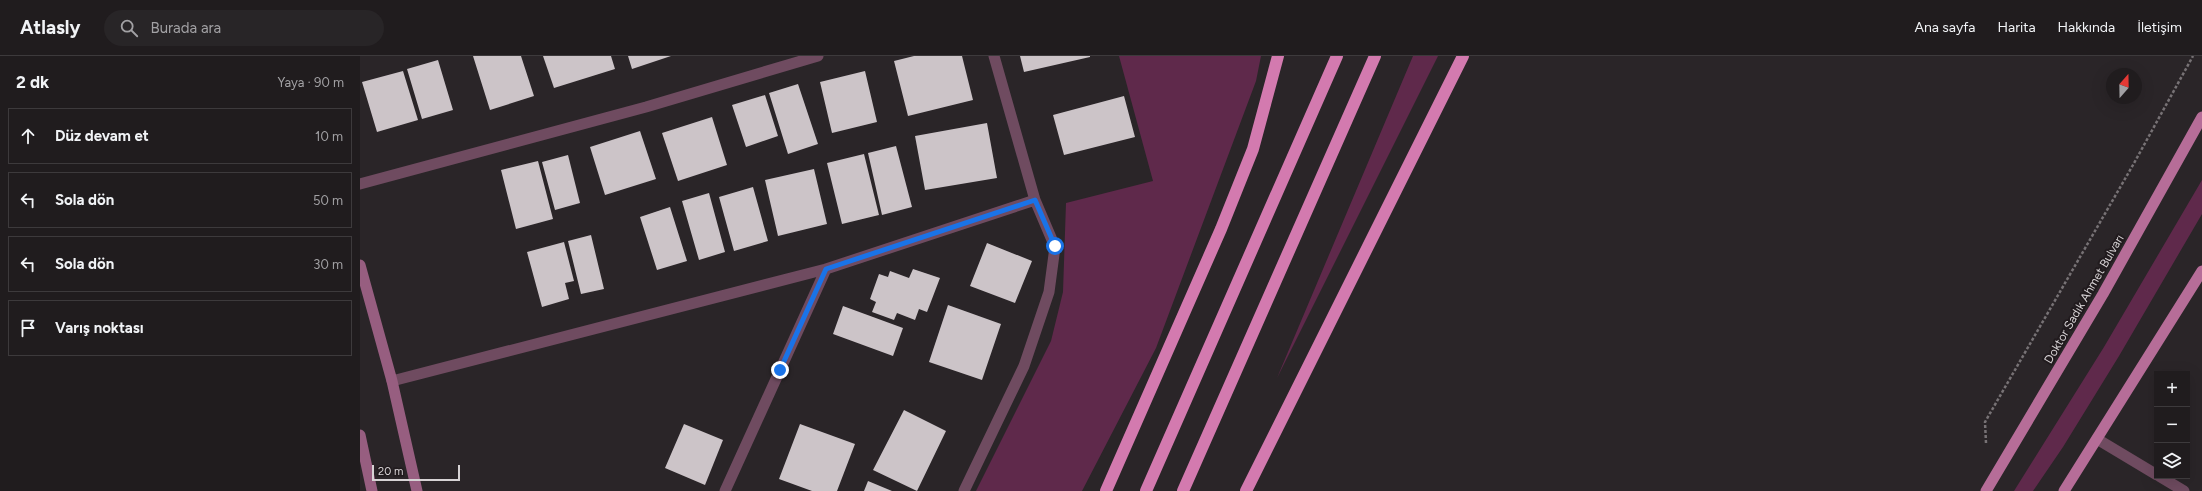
<!DOCTYPE html>
<html lang="tr">
<head>
<meta charset="utf-8">
<style>
  :root { --surface:#201c1e; --page:#282527; --text:#f1f3f6; --muted:#a2a1a4; --line:#3d3a3c }
  body { margin:0; font-family:Figtree,sans-serif; background:var(--page); color:var(--text) }
  .controls { position:absolute; right:12px; bottom:12px; display:grid; overflow:hidden; border-radius:0px; box-shadow:0 4px 16px #0002 }
  .controls button { width:36px; height:36px; display:grid; place-items:center; padding:0; border:0; border-bottom:1px solid var(--line); background:var(--surface); color:var(--text); font:20px sans-serif }
  .compass { position:absolute; left:1746px; top:12px; width:36px; height:36px; border-radius:50%; background:var(--surface); box-shadow:0 4px 16px #0002; rotate:20deg }
  .scale { position:absolute; left:12px; bottom:10px; width:88px; box-sizing:border-box; padding-left:4px; border:2px solid #d7d3d5; border-top:0; font-size:11px; line-height:14px; white-space:nowrap; color:#d7d3d5; -webkit-text-stroke:3px #211b1e; paint-order:stroke }
  .stop { position:absolute; width:12px; height:12px; margin:-9px; border:3px solid #1a73e8; border-radius:50%; background:#fff }
  .stop.end { background:#1a73e8; border-color:#fff; box-shadow:0 1px 4px #0008 }
  .list { margin:0; padding:0; list-style:none }
  h2 { display:flex; justify-content:space-between; align-items:center; height:52px; margin:0; padding:0 16px; font-size:17px }
  h2 small { font-size:13px; font-weight:400; color:var(--muted) }
  .list li { display:grid; grid-template-columns:26px 1fr auto; gap:12px; align-items:center; box-sizing:border-box; height:56px; margin:0 8px 8px; padding:0 8px; border:1px solid var(--line); border-radius:0px }
  .list b { display:block; font-size:15px; white-space:nowrap }
  .list em { font-size:13px; font-style:normal; color:var(--muted) }
  .icon { flex:none; width:22px; height:22px; fill:none; stroke:currentColor; stroke-width:2; stroke-linecap:round; stroke-linejoin:round }
  .map { position:relative; flex:none; width:1842px; height:435px; overflow:hidden }
  header { display:flex; align-items:center; gap:24px; box-sizing:border-box; height:56px; padding:0 20px; background:var(--surface); border-bottom:1px solid var(--line) }
  header strong { font-size:19px }
  nav { display:flex; gap:22px; margin-inline-start:auto; font-size:14px }
  .search { width:280px; height:36px; background:var(--page); display:flex; align-items:center; gap:10px; box-sizing:border-box; padding:0 14px; border-radius:22px; color:var(--muted); font-size:15px }
  main { display:flex }
  aside { flex:1; background:var(--surface) }
  .map>svg:first-child { display:block }
  .green { fill:#5f294b }
  .building { fill:#ccc4c8 }
  .lines { fill:none; stroke-linecap:round; stroke-linejoin:round }
  .path { stroke:#777275; stroke-width:2.5; stroke-dasharray:3 2; stroke-linecap:butt }
  .minor { stroke:#6f4b60; stroke-width:11 }
  .secondary { stroke:#975e80; stroke-width:11 }
  .primary { stroke:#b66d98; stroke-width:11 }
  .motorway { stroke:#d37aaf; stroke-width:12 }
  .route { stroke:#1a73e8; stroke-width:5 }
  .labels { text-anchor:middle; dominant-baseline:central; stroke-width:4; stroke-linejoin:round; paint-order:stroke }
  .street-label { font-size:12px; fill:#d7d3d5; stroke:#211b1e }
</style>
</head>
<body>
<header>
<strong>Atlasly</strong>
<div class="search"><svg class="icon" aria-label="search" viewBox="0 0 24 24"><circle cx="10" cy="10" r="6"/><path d="M15 15l6 6"/></svg>Burada ara</div>
<nav><a>Ana sayfa</a><a>Harita</a><a>Hakkında</a><a>İletişim</a></nav>
</header>
<main>
<aside>
<h2>2 dk<small>Yaya · 90 m</small></h2>
<ul class="list">
<li><svg class="icon" aria-label="ahead" viewBox="0 0 24 24"><path d="M12 20V5M6 11l6-6 6 6"/></svg><div><b>Düz devam et</b></div><em>10 m</em></li>
<li><svg class="icon" aria-label="left" viewBox="0 0 24 24"><path d="M17 20v-9H6M10 6l-5 5 5 5"/></svg><div><b>Sola dön</b></div><em>50 m</em></li>
<li><svg class="icon" aria-label="left" viewBox="0 0 24 24"><path d="M17 20v-9H6M10 6l-5 5 5 5"/></svg><div><b>Sola dön</b></div><em>30 m</em></li>
<li><svg class="icon" aria-label="arrive" viewBox="0 0 24 24"><path d="M6 21V4h12l-3 4 3 4H6"/></svg><div><b>Varış noktası</b></div></li>
</ul>
</aside>
<div class="map">
<svg width="1842" height="435" viewBox="0 0 1842 435">
  <rect width="100%" height="100%" fill="#2a2528"/>
  <path class="green" d="M 759,0 L 901,0 L 896,25 L 796,292 L 722,435 L 616,435 L 691,285 L 703,236 L 706,147 L 793,125 Z
    M 1053,0 L 1078,0 L 917,322 Z
    M 1842,124 L 1842,158 L 1759,300 L 1703,391 L 1673,435 L 1654,435 L 1744,291 Z"/>
  <path class="building" d="M 113,0 L 161,0 L 174,40 L 130,54 Z
    M 183,0 L 251,0 L 255,13 L 194,32 Z
    M 268,0 L 311,0 L 272,13 Z
    M 554,0 L 602,0 L 613,44 L 548,60 L 534,5 Z
    M 660,0 L 730,0 L 730,1 L 664,16 Z
    M 78,4 L 93,54 L 62,63 L 47,13 Z
    M 43,15 L 58,64 L 17,76 L 2,26 Z
    M 505,15 L 517,66 L 472,77 L 460,26 Z
    M 438,28 L 458,88 L 428,98 L 409,37 Z
    M 405,39 L 418,80 L 386,91 L 372,49 Z
    M 764,40 L 775,81 L 704,99 L 693,59 Z
    M 352,61 L 367,109 L 318,125 L 302,77 Z
    M 627,67 L 637,122 L 565,134 L 555,80 Z
    M 280,75 L 296,123 L 245,139 L 230,91 Z
    M 536,90 L 552,151 L 522,159 L 508,97 Z
    M 504,98 L 519,159 L 482,168 L 467,107 Z
    M 208,99 L 220,147 L 195,154 L 182,106 Z
    M 178,105 L 193,163 L 156,173 L 141,114 Z
    M 454,113 L 467,168 L 418,180 L 405,124 Z
    M 393,131 L 408,185 L 374,195 L 359,141 Z
    M 349,137 L 365,196 L 339,204 L 322,145 Z
    M 310,151 L 327,205 L 297,214 L 280,161 Z
    M 231,179 L 244,233 L 221,238 L 208,185 Z
    M 204,186 L 214,225 L 205,227 L 209,243 L 182,251 L 167,196 Z
    M 627,187 L 672,205 L 655,247 L 610,230 Z
    M 553,213 L 580,222 L 567,256 L 559,253 L 555,264 L 537,257 L 534,264 L 512,256 L 516,246 L 510,243 L 519,218 L 528,221 L 530,215 L 549,222 Z
    M 588,249 L 641,268 L 622,324 L 569,306 Z
    M 483,250 L 543,272 L 533,300 L 473,278 Z
    M 544,354 L 586,375 L 557,435 L 513,414 Z
    M 324,368 L 363,384 L 345,429 L 305,412 Z
    M 440,368 L 495,388 L 477,435 L 452,435 L 419,423 Z
    M 508,425 L 532,435 L 504,435 Z"/>
  <g class="lines">
    <path class="path" d="M 1626,387 L 1625,366 L 1773,109 L 1833,0"/>
    <path class="minor" d="M 0,128 L 286,51 L 458,0
      M 32,325 L 466,213 L 675,144
      M 1737,383 L 1797,419
      M 1799,420 L 1824,435
      M 365,435 L 466,213
      M 604,435 L 664,310 L 689,236 L 695,191 L 675,144 L 634,0"/>
    <path class="secondary" d="M 0,209 L 32,325 L 57,435
      M 0,379 L 12,435"/>
    <path class="primary" d="M 1626,435 L 1743,238 L 1842,61
      M 1704,435 L 1842,215"/>
    <path class="motorway" d="M 746,435 L 861,173 L 893,93 L 918,0
      M 786,435 L 977,0
      M 823,435 L 1015,0
      M 886,435 L 1103,0"/>
  </g>
  <g class="lines">
    <path class="route" d="M 420,314 L 466,213 L 675,144 L 695,190"/>
  </g>
  <g class="labels">
    <g class="street-label">
      <text transform="translate(1724 243) rotate(-60)">Doktor Sadık Ahmet Bulvarı</text>
    </g>
  </g>
</svg>
<div class="controls">
<button>+</button>
<button>−</button>
<button><svg class="icon" aria-label="layers" viewBox="0 0 24 24"><path d="M12 4l9 5-9 5-9-5zM3 14l9 5 9-5"/></svg></button>
</div>
<svg class="compass" viewBox="-18 -18 36 36"><path d="M0-13l5 13h-10z" fill="#e53935"/><path d="M0 13l5-13h-10z" fill="#a2a1a4"/></svg>
<div class="scale">20 m</div>
<div class="stop" style="left:695px;top:190px"></div>
<div class="stop end" style="left:420px;top:314px"></div>
</div>
</main>
</body>
</html>
